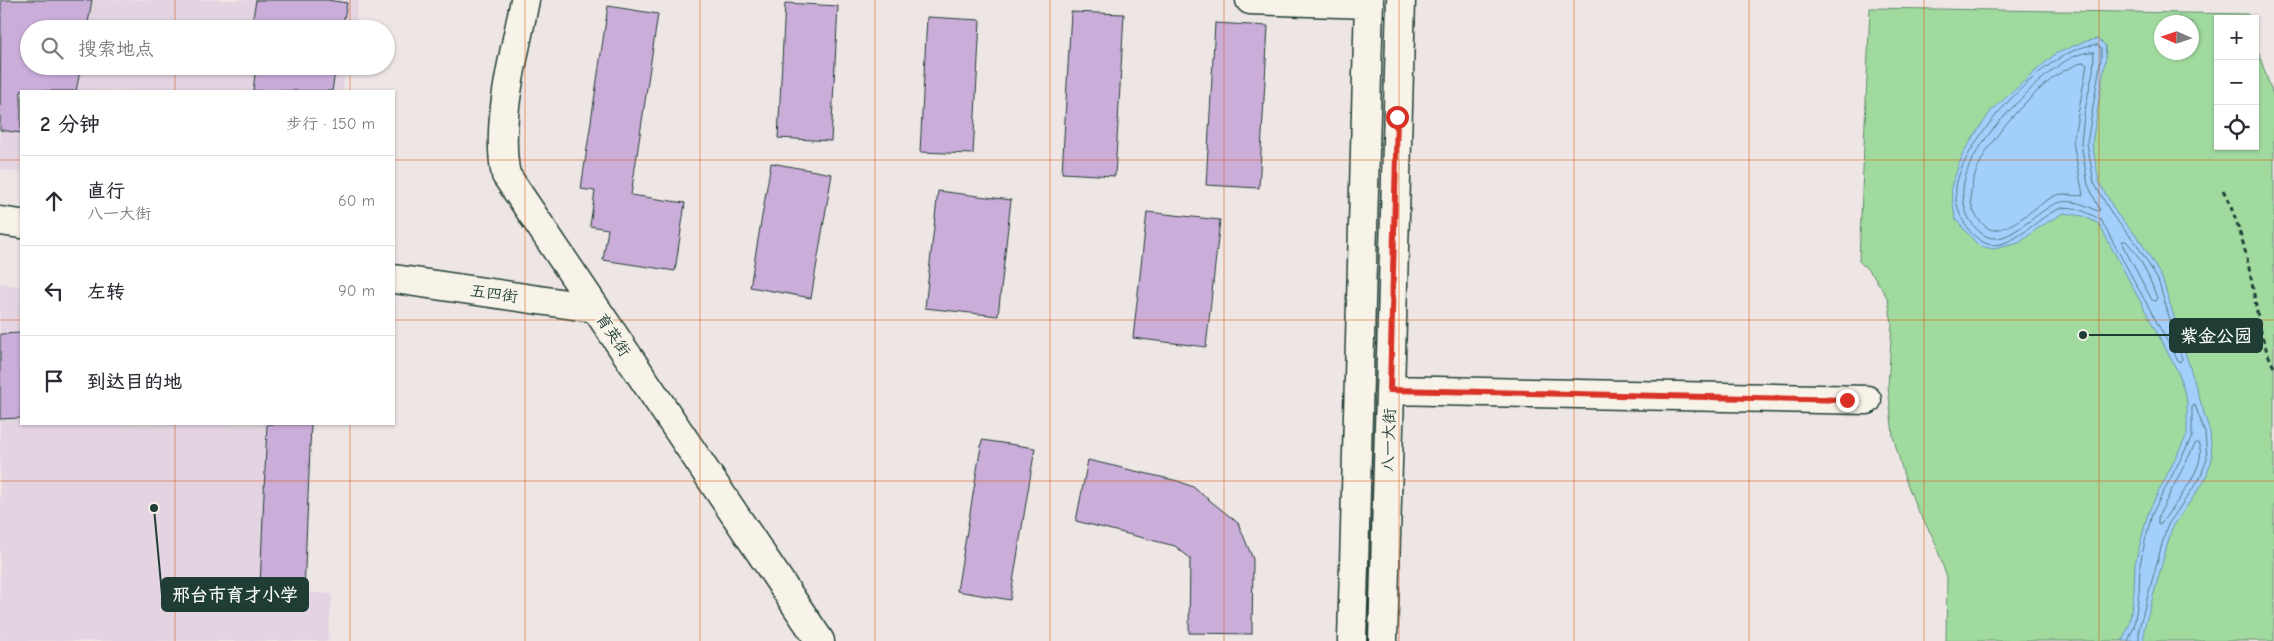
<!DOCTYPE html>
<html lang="zh">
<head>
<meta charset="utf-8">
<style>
  :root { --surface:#fff; --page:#f2f2f3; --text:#2b2b33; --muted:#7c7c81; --line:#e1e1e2 }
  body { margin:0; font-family:"Comic Neue","LXGW WenKai TC",sans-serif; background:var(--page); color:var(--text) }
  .controls { position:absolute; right:15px; top:15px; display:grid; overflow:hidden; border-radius:0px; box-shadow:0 1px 4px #0004 }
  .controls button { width:45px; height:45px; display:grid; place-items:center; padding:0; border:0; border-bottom:1px solid var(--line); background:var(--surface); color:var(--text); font:25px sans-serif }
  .compass { position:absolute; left:2154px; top:15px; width:45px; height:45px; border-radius:50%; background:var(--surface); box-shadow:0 1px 4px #0004; rotate:273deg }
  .stop { position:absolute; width:15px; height:15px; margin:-11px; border:4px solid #d93025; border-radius:50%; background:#fff }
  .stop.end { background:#d93025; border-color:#fff; box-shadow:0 1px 5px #0008 }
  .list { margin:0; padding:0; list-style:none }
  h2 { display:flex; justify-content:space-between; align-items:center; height:65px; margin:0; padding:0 20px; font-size:21px }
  h2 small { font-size:16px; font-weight:400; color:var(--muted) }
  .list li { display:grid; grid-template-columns:32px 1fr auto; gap:15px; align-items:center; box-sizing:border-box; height:90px; padding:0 20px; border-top:1px solid var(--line) }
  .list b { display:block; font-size:19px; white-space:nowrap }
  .list p { margin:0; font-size:16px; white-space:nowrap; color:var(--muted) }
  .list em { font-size:16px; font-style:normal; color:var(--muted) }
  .icon { flex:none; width:28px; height:28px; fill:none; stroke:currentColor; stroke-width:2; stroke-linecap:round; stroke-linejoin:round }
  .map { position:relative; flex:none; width:2274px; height:641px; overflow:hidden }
  .search { position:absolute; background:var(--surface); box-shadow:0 1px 4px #0004; left:20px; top:20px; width:375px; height:55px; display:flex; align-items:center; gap:12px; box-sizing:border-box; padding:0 18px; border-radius:28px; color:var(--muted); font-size:19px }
  .panel { position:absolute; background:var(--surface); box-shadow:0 1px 4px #0004; left:20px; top:90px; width:375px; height:335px; border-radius:0px }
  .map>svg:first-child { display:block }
  .built { fill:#e4d4e2 }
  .green { fill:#a1da9f; stroke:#608c6a; fill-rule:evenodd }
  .water { fill:#a3cffd; stroke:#6e95ad }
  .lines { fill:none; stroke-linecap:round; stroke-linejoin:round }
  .shore { stroke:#547784; stroke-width:1 }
  .building { fill:#cbadda; stroke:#1f3d34 }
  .minor-casing { stroke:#1f3d34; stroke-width:31 }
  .path { stroke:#1f3d34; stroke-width:3; stroke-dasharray:5 4; stroke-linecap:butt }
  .minor { stroke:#f7f3e8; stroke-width:28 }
  .route { stroke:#d93025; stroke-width:6 }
  .grid { fill:none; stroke:#de580e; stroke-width:1; stroke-opacity:0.55 }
  .labels { text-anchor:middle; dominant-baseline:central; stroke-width:4; stroke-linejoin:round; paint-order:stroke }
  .street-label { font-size:16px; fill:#1f3d34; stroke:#f7f3e8 }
  .leader { fill:none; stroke:#1f3d34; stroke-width:2 }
  .callout-dot { fill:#1f3d34; stroke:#f7f3e8; stroke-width:2 }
  .callout { fill:#1f3d34; stroke:#1f3d34; stroke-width:2 }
  .callout-label { font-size:18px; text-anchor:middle; font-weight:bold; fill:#fff }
</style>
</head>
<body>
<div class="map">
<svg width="2274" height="641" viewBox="0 0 2274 641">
  <rect width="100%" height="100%" fill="#eee5e5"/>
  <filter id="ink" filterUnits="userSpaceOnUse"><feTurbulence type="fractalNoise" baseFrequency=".02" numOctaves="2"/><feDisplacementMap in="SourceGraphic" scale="10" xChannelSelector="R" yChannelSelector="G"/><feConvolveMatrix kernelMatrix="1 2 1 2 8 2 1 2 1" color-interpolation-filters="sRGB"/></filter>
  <g filter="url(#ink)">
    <path class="built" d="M 0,0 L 359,0 L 354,29 L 29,29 L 29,66 L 347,66 L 342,91 L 21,91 L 21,173 L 0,169 Z
      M 0,283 L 21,287 L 21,424 L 311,424 L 304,592 L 332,594 L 328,641 L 0,641 Z"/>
    <path class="green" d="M 1870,8 L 2248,14 L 2249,19 L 2218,19 L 2218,146 L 2255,146 L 2255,43 L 2274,98 L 2274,641 L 1946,641 L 1947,578 L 1934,539 L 1917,509 L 1904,476 L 1893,436 L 1888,386 L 1892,323 L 1888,299 L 1874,276 L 1859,261 ZM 2162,22 L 2192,22 L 2192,52 L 2162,52 Z"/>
    <path class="water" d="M 2097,39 L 2105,45 L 2106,58 L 2092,143 L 2099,182 L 2117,214 L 2140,240 L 2162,278 L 2210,432 L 2212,459 L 2205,480 L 2172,528 L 2144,629 L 2144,641 L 2122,641 L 2129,626 L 2134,591 L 2135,564 L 2148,513 L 2187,435 L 2187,401 L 2179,374 L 2099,224 L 2083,216 L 2063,213 L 2037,229 L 2019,243 L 1994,249 L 1979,246 L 1955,219 L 1951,187 L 1963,153 L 1991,111 L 2055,54 L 2083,42 Z"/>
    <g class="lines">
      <path class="shore" d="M 2097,45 L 2101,48 L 2101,59 L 2087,143 L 2094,183 L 2113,216 L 2136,243 L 2158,280 L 2182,359 L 2180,362 L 2178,361 L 2101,220 C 2090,214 2075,205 2062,208 C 2039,213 2008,258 1981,241 C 1964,230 1954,207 1956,188 C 1960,143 2051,43 2097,45 Z
        M 2094,52 L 2093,71 L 2084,115 L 2081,143 L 2088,185 L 2100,210 L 2097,211 C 2087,205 2073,200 2061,202 C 2039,206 2008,250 1984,235 C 1973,228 1966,216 1964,204 C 1964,199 1962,193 1963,189 C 1965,156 2004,115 2027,93 C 2042,78 2072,50 2094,52 Z
        M 2083,62 L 2087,65 L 2073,142 L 2083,195 C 2074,198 2064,191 2054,196 C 2035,206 2015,228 1994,230 C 1987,230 1981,222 1977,217 C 1947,176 2032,89 2065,70 C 2071,67 2077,65 2083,62 Z
        M 2123,241 L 2126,241 C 2140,256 2150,278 2157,298 L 2155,301 L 2152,300 L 2122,244 Z
        M 2198,443 C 2211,464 2172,506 2161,524 L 2158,525 L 2158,517 L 2195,444 Z
        M 2128,641 L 2134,627 L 2139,592 L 2140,565 L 2145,541 L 2152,514 L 2192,437 L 2192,407 L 2195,405 L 2205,433 L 2207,459 L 2200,478 L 2167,526 L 2139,628 L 2139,641"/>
    </g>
    <path class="building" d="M 1,0 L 92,0 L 87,29 L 29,29 L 29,66 L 81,66 L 76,91 L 21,91 L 21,133 L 0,130 Z
      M 256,0 L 327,0 L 347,3 L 342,29 L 251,29 Z
      M 785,3 L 838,6 L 831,141 L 778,138 Z
      M 608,6 L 658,14 L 631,195 L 685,203 L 675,271 L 603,260 L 608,229 L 590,226 L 595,191 L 581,189 Z
      M 1071,12 L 1124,14 L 1115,176 L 1062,173 Z
      M 927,17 L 980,20 L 973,154 L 920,152 Z
      M 1215,23 L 1268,26 L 1259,188 L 1206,185 Z
      M 256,66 L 336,66 L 332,91 L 253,91 Z
      M 771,163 L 832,174 L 811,298 L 750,287 Z
      M 938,191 L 1011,200 L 998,316 L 925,308 Z
      M 1147,212 L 1220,220 L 1206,347 L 1133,338 Z
      M 21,333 L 21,418 L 0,419 L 0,334 Z
      M 267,424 L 311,424 L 304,593 L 289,592 L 289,587 L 260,586 Z
      M 982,440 L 1035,448 L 1010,600 L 957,591 Z
      M 1088,460 L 1178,481 L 1193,487 L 1238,523 L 1253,559 L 1252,634 L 1189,633 L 1190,558 L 1175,546 L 1076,521 Z"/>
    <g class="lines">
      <g class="minor-casing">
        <path id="minor" d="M 525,0 C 515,53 495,123 506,175 L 820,641
          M 1250,0 L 1369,4
          M 0,221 L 21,224
          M 394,279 L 594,308
          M 1390,390 L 1867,400
          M 1352,641 L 1369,0
          M 1383,641 L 1401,0"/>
      </g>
      <path class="path" d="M 2223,190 C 2237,217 2245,247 2251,278 C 2257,308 2259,339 2274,367"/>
      <use href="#minor" class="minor"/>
    </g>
  </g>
  <g class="lines" filter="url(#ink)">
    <path class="route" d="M 1397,117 L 1390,390 L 1847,400"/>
  </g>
  <path class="grid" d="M 175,0 L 175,29M 350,0 L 350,29M 525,0 L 525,641M 700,0 L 700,641M 875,0 L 875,641M 1050,0 L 1050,641M 1224,0 L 1224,641M 1399,0 L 1399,641M 1574,0 L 1574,641M 1749,0 L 1749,641M 1924,0 L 1924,641M 2099,0 L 2099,641M 175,66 L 175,91M 350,66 L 350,91M 0,160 L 21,160M 394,160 L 2274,160M 0,320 L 21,320M 394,320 L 2274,320M 175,424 L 175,641M 350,424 L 350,641M 0,481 L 2274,481"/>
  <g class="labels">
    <g class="street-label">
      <text transform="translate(494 294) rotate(8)">五四街</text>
      <text transform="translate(613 335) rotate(56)">育英街</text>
      <text transform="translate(1389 440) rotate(-88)">八一大街</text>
    </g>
  </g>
  <path class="leader" d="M2083 335L2170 335M154 508L162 595"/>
  <g class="callout-dot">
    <circle cx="2083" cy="335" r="5"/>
    <circle cx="154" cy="508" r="5"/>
  </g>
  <g class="callout">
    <rect x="2170" y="319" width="92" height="33" rx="5"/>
    <rect x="162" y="578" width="146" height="33" rx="5"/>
  </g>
  <g class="callout-label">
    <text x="2216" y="342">紫金公园</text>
    <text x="235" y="601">邢台市育才小学</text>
  </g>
</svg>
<div class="controls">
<button>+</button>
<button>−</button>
<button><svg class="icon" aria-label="locate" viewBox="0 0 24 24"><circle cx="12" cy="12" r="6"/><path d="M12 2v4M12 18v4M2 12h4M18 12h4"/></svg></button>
</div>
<svg class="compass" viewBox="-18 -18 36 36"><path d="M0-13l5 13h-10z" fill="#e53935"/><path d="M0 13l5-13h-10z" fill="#7c7c81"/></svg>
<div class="stop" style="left:1397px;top:117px"></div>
<div class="stop end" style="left:1847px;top:400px"></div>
<div class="search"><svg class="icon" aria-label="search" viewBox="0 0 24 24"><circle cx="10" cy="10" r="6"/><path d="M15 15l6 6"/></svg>搜索地点</div>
<section class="panel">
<h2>2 分钟<small>步行 · 150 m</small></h2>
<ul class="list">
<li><svg class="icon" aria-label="ahead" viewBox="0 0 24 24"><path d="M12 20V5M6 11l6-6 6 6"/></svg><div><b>直行</b><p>八一大街</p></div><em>60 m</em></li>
<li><svg class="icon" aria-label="left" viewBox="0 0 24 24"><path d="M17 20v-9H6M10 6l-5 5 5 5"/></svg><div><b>左转</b></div><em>90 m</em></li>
<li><svg class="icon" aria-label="arrive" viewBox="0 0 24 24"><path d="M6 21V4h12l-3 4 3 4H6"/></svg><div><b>到达目的地</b></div></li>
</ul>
</section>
</div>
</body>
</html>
